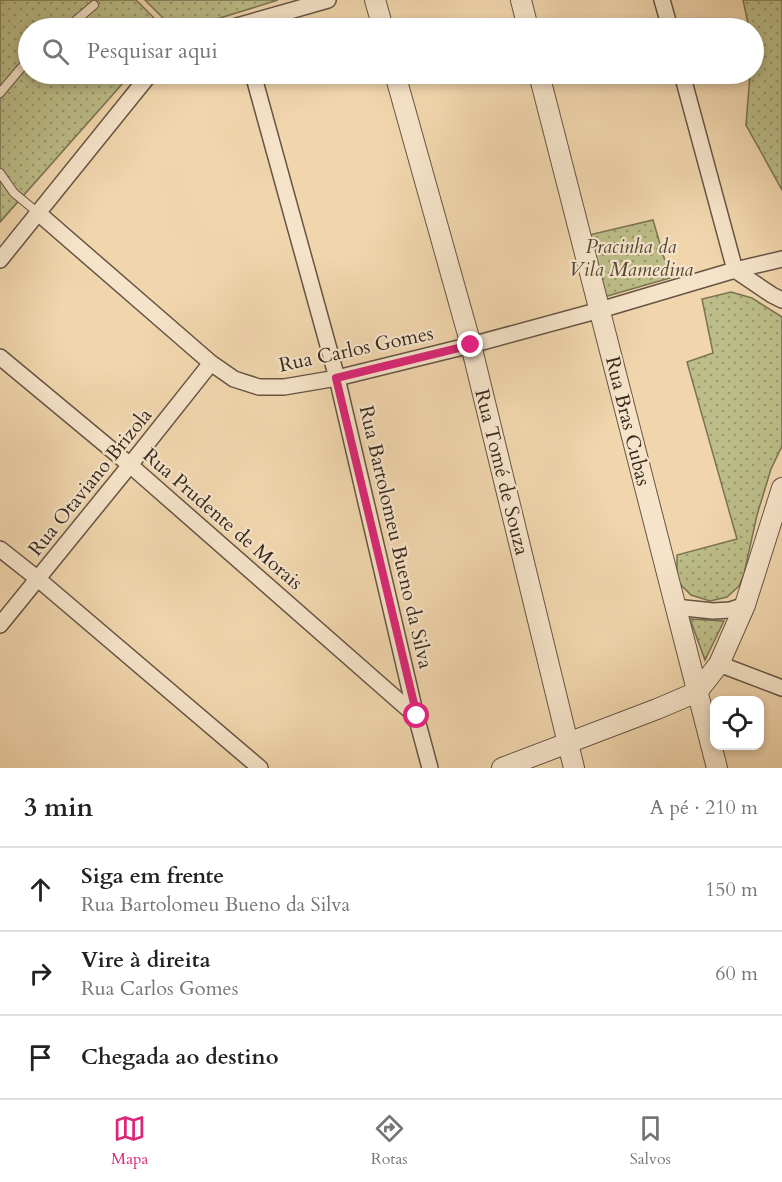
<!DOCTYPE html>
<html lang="pt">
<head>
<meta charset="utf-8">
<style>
  :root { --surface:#fff; --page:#f2f2f2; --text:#222; --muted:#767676; --line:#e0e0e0; --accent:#db2777 }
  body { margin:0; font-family:Cardo,serif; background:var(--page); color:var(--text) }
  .controls { position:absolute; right:18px; bottom:18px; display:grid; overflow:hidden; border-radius:12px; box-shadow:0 3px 9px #0003 }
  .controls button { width:54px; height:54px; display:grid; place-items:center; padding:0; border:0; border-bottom:2px solid var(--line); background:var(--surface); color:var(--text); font:30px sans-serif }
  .stop { position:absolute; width:18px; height:18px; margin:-14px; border:4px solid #db2777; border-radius:50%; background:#fff }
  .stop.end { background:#db2777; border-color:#fff; box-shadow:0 2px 6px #0008 }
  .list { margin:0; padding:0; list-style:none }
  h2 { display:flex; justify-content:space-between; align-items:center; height:78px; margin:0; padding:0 24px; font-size:26px }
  h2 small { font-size:20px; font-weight:400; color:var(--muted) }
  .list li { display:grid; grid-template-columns:39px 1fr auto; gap:18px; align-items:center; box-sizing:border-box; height:84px; padding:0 24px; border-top:2px solid var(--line) }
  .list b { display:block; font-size:22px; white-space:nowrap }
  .list p { margin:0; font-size:20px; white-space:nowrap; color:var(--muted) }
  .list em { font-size:20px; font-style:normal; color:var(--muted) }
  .icon { flex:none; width:33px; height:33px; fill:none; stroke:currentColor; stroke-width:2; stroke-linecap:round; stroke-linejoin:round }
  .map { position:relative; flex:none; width:782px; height:768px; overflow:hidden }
  .search { position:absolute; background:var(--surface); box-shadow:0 3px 9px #0003; left:18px; right:18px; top:18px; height:66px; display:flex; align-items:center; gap:15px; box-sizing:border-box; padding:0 21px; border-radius:33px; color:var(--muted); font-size:22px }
  .sheet { height:330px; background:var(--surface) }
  nav { display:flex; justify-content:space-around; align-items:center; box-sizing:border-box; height:84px; border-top:2px solid var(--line); background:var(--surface); font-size:16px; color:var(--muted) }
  nav a { display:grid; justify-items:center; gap:3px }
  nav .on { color:var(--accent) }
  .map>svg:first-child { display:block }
  .park { fill:url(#park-dots); stroke:#7a7454; stroke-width:1.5 }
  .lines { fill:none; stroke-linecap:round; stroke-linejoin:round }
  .service-casing { stroke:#654; stroke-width:10 }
  .minor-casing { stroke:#654; stroke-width:18 }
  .tertiary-casing { stroke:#654; stroke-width:22 }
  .service { stroke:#f6e4ca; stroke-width:8 }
  .minor { stroke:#f6e4ca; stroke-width:15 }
  .tertiary { stroke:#f6e4ca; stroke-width:20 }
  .route { stroke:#db2777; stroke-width:8 }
  .labels { text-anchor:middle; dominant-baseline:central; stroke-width:4.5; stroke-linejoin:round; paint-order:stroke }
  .park-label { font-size:20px; font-style:italic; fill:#524736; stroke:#f6e4ca }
  .street-label { font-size:20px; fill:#382a21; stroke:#f6e4ca }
</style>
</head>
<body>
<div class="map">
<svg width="782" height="768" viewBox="0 0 782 768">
  <defs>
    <pattern id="park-dots" width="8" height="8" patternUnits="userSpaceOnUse" patternTransform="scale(1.5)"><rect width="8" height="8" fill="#bcbd88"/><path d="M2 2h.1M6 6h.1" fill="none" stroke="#9a9a6f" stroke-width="1.8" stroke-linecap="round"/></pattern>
  </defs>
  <rect width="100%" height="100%" fill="#f1d6ad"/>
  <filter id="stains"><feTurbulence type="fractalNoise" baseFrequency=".00333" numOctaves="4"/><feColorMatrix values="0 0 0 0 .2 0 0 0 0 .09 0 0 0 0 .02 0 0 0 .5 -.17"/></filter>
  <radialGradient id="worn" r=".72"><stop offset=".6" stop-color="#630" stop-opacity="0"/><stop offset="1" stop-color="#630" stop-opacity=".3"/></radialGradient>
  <path class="park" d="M 0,0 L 136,0 L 164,28 L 28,28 L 28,74 L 131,74 L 0,222 Z
    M 145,0 L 278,0 L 188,28 L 173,28 Z
    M 743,0 L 782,0 L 782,190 L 746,125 L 750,74 L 754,74 L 754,28 L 749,28 Z
    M 653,220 L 670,278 L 604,297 L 589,235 Z
    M 731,292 L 752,298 L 782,317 L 782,446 L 771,469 L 757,515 L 744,574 L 739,586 L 727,597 L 710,601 L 691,595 L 677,581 L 677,555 L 737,539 L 687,362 L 713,353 L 702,299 Z
    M 690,619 L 724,621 L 705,660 Z"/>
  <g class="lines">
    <g class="service-casing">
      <path id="service" d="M 67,28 L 94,5
        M 0,93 L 21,68 L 28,62
        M 0,173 L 14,193 L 37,212"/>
    </g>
    <g class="minor-casing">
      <path id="minor" d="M 662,0 L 670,28
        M 230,28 L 328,0
        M 253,74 L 337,378 L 416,716 L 430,768
        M 682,74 L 735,270
        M 37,212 L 211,363 L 234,379 L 259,387 L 284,387 L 337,378 L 471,345 L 600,310 L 735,270 L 782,259
        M 0,260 L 150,74
        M 735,270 L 772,295 L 782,300
        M 0,357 L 130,465 L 416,716
        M 0,549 L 38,579 L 260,768
        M 675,607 L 713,611 L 730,610 L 745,605
        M 0,625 L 130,465 L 211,363
        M 719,664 L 782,688"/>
    </g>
    <g class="tertiary-casing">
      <path id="tertiary" d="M 375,0 L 383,28
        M 521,0 L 528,28
        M 395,74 L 471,345 L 574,768
        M 539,74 L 717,768
        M 502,768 L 657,709 L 697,692 L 719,664 L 745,605 L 782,488"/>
    </g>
    <use href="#service" class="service"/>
    <use href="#minor" class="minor"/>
    <use href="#tertiary" class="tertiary"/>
  </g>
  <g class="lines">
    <path class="route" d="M 417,716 L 336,378 L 471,345"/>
  </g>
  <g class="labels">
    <g class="park-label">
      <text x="631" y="246">Pracinha da<tspan x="631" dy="23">Vila Mamedina</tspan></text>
    </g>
    <g class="street-label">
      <text transform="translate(356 349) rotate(-12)">Rua Carlos Gomes</text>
      <text transform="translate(628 421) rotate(76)">Rua Bras Cubas</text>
      <text transform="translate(502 472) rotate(76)">Rua Tomé de Souza</text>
      <text transform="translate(90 482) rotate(-51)">Rua Otaviano Brizola</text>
      <text transform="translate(223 519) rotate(41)">Rua Prudente de Morais</text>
      <text transform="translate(396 537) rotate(77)">Rua Bartolomeu Bueno da Silva</text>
    </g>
  </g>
  <rect width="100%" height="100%" filter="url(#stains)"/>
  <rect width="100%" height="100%" fill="url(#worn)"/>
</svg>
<div class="controls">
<button><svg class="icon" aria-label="locate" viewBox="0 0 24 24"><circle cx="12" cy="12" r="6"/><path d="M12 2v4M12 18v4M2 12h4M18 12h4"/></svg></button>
</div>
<div class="stop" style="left:417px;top:716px"></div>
<div class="stop end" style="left:471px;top:345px"></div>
<div class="search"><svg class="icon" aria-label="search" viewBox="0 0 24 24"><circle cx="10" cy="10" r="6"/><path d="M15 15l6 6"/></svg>Pesquisar aqui</div>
</div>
<section class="sheet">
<h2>3 min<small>A pé · 210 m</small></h2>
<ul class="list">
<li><svg class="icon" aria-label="ahead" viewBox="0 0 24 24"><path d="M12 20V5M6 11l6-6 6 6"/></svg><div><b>Siga em frente</b><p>Rua Bartolomeu Bueno da Silva</p></div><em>150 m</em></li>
<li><svg class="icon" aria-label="right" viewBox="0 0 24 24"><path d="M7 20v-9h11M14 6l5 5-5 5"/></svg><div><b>Vire à direita</b><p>Rua Carlos Gomes</p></div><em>60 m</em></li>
<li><svg class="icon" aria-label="arrive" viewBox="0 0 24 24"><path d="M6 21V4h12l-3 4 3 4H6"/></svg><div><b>Chegada ao destino</b></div></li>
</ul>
</section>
<nav>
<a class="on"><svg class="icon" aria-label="map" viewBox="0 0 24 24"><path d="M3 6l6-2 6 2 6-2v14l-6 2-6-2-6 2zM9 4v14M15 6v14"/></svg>Mapa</a>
<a><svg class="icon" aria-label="directions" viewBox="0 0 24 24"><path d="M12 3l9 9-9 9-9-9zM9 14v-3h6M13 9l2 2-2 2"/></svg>Rotas</a>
<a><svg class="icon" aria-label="saved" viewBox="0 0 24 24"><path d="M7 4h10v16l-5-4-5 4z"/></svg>Salvos</a>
</nav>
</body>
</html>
